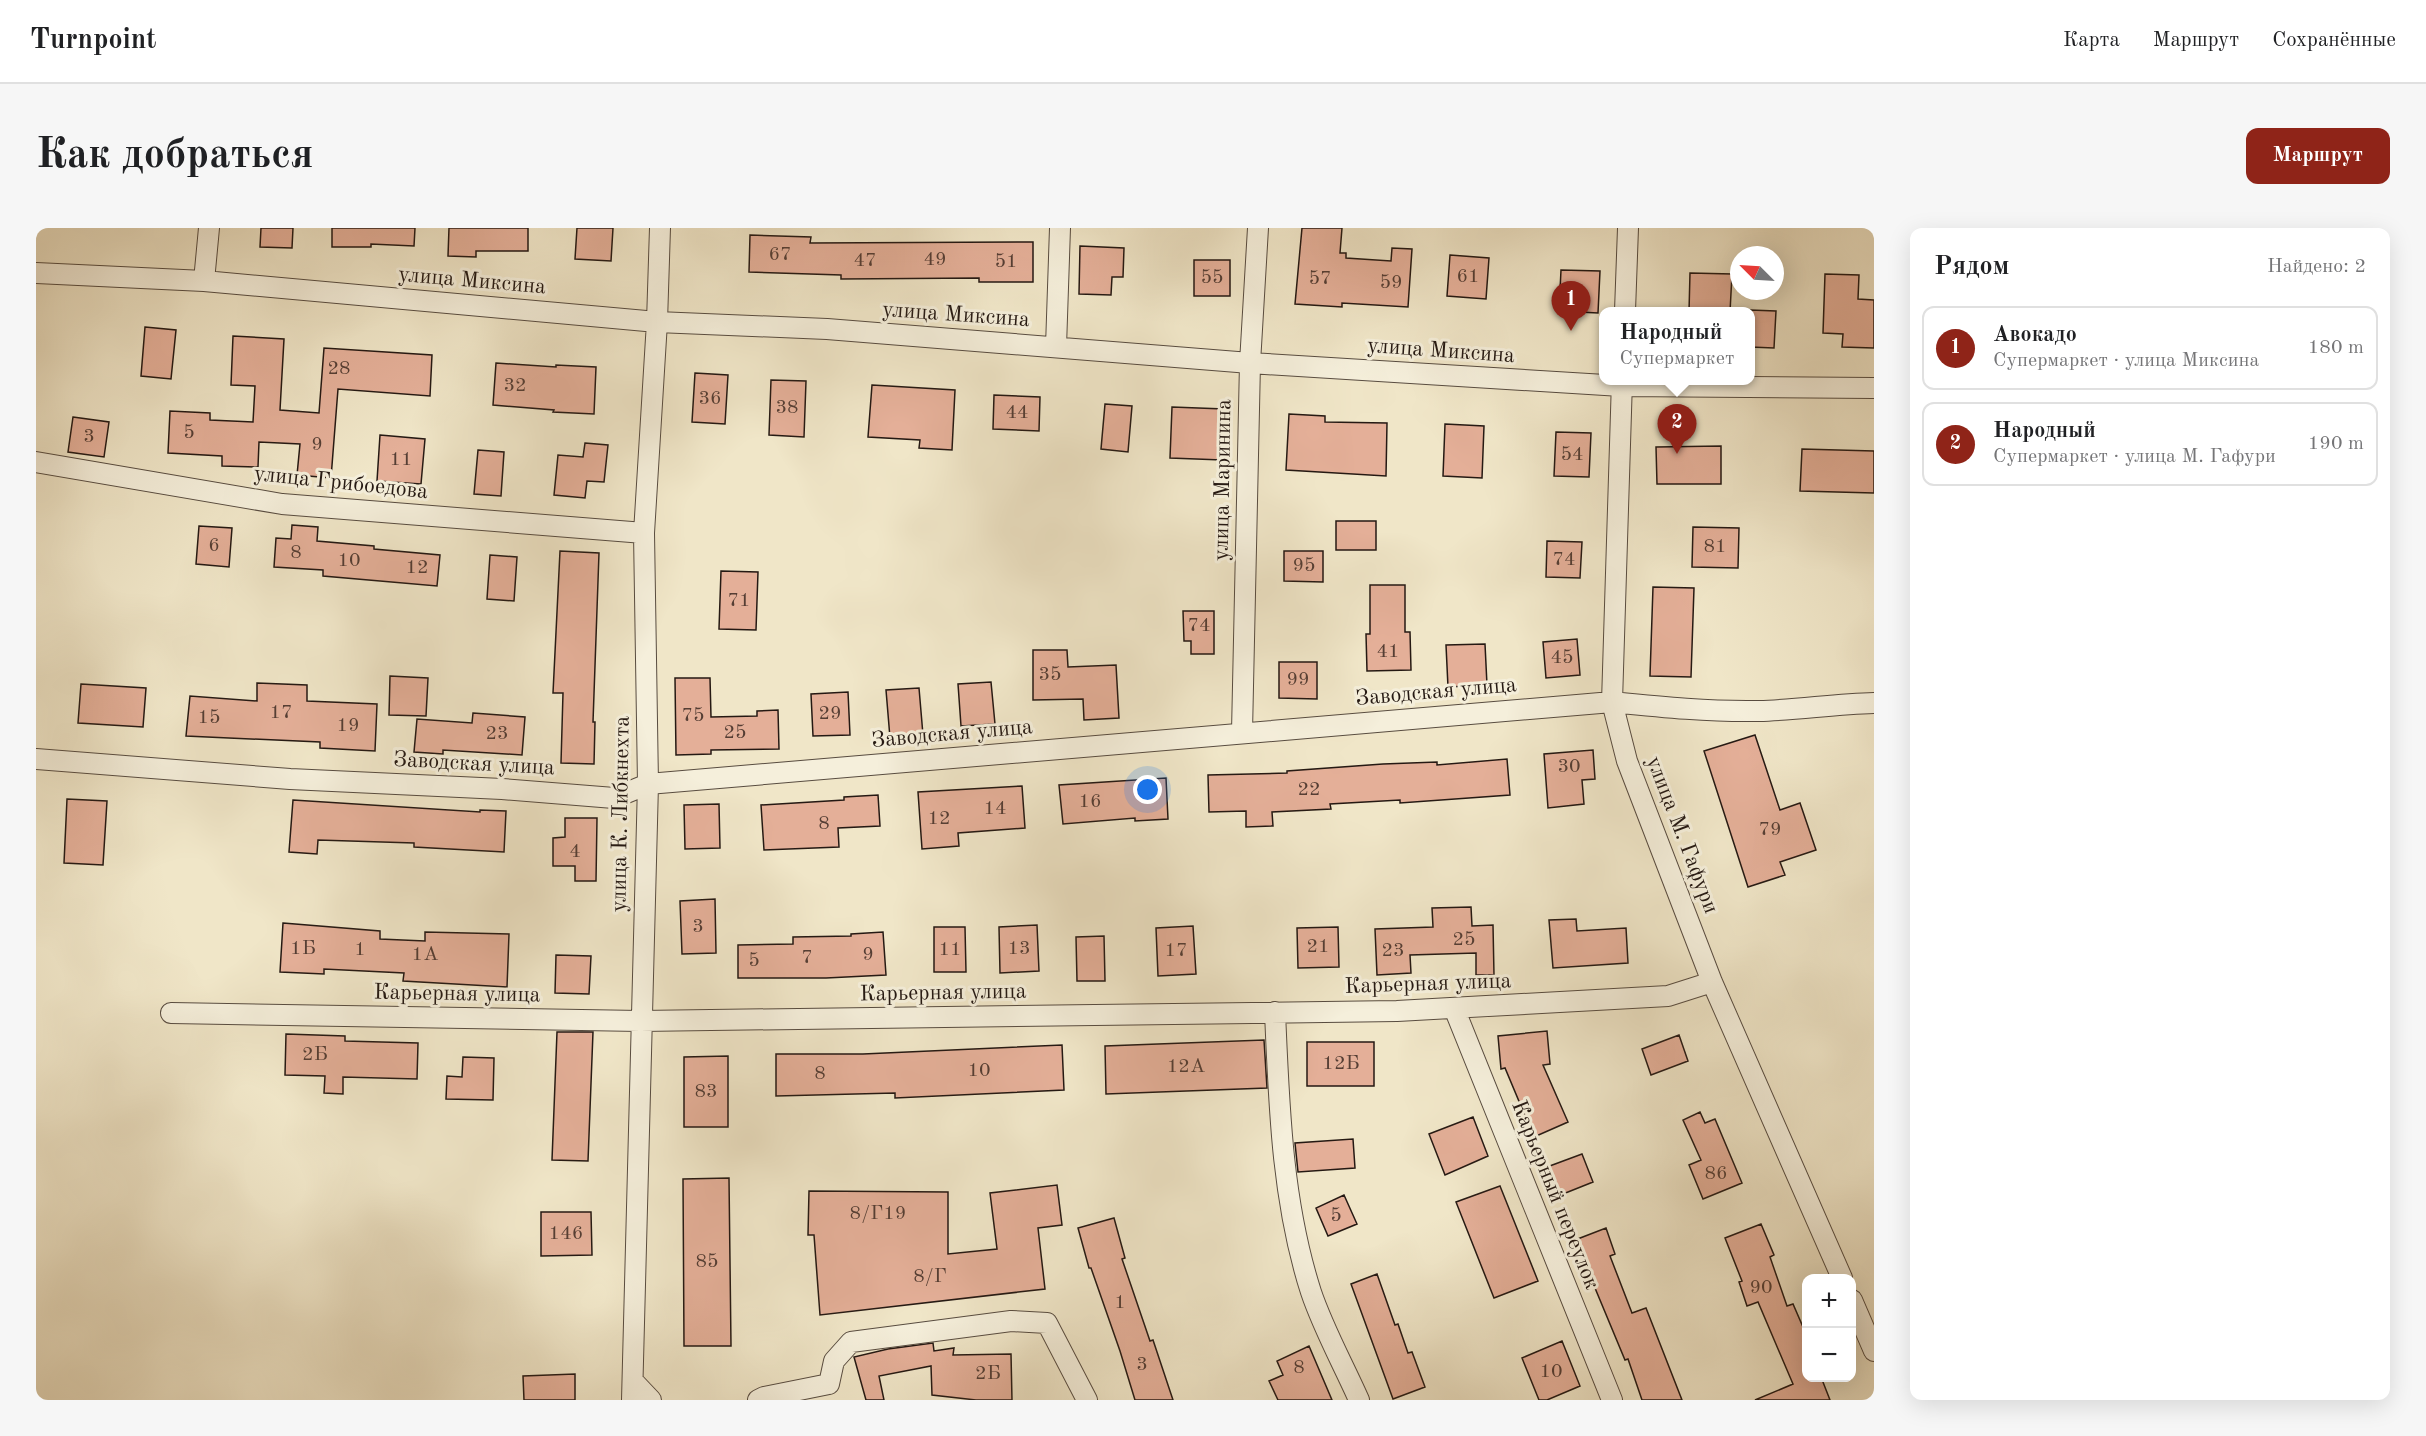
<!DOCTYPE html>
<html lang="ru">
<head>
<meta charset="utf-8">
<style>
  :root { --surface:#fff; --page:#f6f6f6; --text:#202124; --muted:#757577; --line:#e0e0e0; --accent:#8f2418 }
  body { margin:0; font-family:"Old Standard TT",serif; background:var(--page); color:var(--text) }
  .controls { position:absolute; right:18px; bottom:18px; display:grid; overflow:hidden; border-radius:12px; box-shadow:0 6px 24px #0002 }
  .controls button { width:54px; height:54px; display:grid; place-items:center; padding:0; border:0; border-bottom:2px solid var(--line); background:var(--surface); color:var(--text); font:30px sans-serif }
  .compass { position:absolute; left:1694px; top:18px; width:54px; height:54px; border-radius:50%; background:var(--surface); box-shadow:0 6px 24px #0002; rotate:294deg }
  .you { position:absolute; left:1112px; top:562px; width:21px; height:21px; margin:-15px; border:4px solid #fff; border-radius:50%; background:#1a73e8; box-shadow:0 0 0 9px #1a73e833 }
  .badge { display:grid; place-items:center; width:39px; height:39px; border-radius:50%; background:var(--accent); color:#fff; font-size:20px; font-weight:700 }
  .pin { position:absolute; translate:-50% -50px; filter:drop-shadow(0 2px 3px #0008) }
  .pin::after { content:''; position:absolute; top:32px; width:21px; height:18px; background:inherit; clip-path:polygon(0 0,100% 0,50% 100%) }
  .popup { position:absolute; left:1563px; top:79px; width:156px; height:78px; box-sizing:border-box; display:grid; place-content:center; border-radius:12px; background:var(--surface); filter:drop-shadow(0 2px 4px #0005); font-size:20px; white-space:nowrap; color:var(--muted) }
  .popup b { font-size:22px; color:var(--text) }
  .popup::after { content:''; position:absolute; left:50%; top:100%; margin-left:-12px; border:12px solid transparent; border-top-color:var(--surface) }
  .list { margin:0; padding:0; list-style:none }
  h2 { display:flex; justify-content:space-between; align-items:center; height:78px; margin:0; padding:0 24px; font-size:26px }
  h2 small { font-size:20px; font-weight:400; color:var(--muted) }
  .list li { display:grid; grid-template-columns:39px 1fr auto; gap:18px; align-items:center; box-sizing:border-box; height:84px; margin:0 12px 12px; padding:0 12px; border:2px solid var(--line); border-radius:12px }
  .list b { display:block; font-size:22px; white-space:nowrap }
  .list p { margin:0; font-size:20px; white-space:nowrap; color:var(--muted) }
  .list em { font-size:20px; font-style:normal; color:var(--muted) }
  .map { position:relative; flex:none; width:1838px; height:1172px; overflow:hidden; border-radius:12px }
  header { display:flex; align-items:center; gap:36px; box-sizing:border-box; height:84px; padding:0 30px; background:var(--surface); border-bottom:2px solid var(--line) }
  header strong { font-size:28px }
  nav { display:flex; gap:33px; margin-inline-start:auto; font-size:21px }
  .intro { display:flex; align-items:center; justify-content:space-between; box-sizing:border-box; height:144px; padding:0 36px }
  h1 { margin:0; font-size:42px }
  .button { padding:15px 27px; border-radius:12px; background:var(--accent); color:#fff; font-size:21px; font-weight:700 }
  main { display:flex; gap:36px; padding:0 36px }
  aside { flex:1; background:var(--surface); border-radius:12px; box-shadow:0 6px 24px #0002 }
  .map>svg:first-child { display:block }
  .building { fill:#e4af98; stroke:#251913; stroke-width:1.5 }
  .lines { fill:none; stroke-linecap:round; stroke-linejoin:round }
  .minor-casing { stroke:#584c40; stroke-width:22 }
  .minor { stroke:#f5efdb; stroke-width:20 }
  .labels { text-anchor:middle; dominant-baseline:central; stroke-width:6; stroke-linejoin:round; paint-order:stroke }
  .number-label { font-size:20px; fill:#553e34 }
  .street-label { font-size:22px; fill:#251913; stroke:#f5efdb }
</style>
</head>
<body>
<header>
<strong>Turnpoint</strong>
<nav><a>Карта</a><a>Маршрут</a><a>Сохранённые</a></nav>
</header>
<div class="intro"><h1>Как добраться</h1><a class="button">Маршрут</a></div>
<main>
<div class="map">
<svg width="1838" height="1172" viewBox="0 0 1838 1172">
  <rect width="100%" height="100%" fill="#f0e6c8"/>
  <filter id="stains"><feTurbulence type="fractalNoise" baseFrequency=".00333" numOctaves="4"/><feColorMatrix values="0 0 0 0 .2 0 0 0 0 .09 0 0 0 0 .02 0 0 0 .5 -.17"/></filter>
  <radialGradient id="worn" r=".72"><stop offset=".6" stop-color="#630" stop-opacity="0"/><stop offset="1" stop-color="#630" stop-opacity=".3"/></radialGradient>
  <path class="building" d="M 225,0 L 257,0 L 256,20 L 224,19 Z
    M 296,0 L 379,0 L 378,18 L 335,16 L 335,19 L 296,19 Z
    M 413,0 L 492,0 L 492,23 L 440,23 L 440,29 L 412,28 Z
    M 541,0 L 577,0 L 575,33 L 539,31 Z
    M 1266,0 L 1306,0 L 1304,25 L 1310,25 L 1310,30 L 1355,33 L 1356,20 L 1376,21 L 1372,79 L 1306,75 L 1306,79 L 1259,76 Z
    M 714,7 L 775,9 L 774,15 L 997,14 L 997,54 L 943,54 L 943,50 L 805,51 L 805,47 L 713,44 Z
    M 1044,18 L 1088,20 L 1087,49 L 1076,49 L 1075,67 L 1043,66 Z
    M 1414,27 L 1453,30 L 1450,71 L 1411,68 Z
    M 1158,32 L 1194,32 L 1194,68 L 1158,68 Z
    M 1525,42 L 1564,43 L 1562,85 L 1523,83 Z
    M 1654,45 L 1696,46 L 1694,84 L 1653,84 Z
    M 1789,46 L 1823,47 L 1822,71 L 1838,72 L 1838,120 L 1806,119 L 1807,106 L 1787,105 Z
    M 1714,82 L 1740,83 L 1738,120 L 1714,119 Z
    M 109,99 L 140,102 L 135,151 L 105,148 Z
    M 197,108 L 248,111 L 244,182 L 283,185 L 288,120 L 396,127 L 394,168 L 302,161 L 295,250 L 261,247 L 264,216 L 223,214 L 222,239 L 186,238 L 186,228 L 132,225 L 134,183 L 174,185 L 174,192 L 217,194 L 219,158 L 195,157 Z
    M 460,135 L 520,139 L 520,137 L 560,139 L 558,186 L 517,184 L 518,182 L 457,177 Z
    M 659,145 L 692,147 L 689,196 L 656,194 Z
    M 735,152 L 770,153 L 768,209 L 733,207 Z
    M 836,157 L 919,162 L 916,222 L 883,220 L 884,212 L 832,209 Z
    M 958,167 L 1004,169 L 1003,203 L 957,201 Z
    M 1069,176 L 1096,178 L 1092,224 L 1065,221 Z
    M 1136,179 L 1188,181 L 1186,232 L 1134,230 Z
    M 1253,186 L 1289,188 L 1289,194 L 1351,195 L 1350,248 L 1250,242 Z
    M 37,189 L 73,194 L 68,229 L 32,224 Z
    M 1409,196 L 1448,198 L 1446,250 L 1407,248 Z
    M 1520,204 L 1555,205 L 1553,249 L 1518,248 Z
    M 344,207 L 389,211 L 385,256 L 341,253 Z
    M 549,215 L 572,217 L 568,254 L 551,253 L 549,270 L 518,267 L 522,227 L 547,229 Z
    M 1685,218 L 1685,256 L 1621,256 L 1620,219 Z
    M 1766,221 L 1838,223 L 1838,265 L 1764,263 Z
    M 442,222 L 468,224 L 465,268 L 438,266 Z
    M 1300,293 L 1340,293 L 1340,322 L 1300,322 Z
    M 256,297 L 282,299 L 281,313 L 338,318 L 338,321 L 404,327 L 401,358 L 287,348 L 287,342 L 238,339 L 240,310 L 255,311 Z
    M 163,298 L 196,300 L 193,339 L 160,336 Z
    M 1657,299 L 1703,300 L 1702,340 L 1656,339 Z
    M 1511,313 L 1546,314 L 1544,350 L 1510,349 Z
    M 524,323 L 563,325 L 557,494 L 559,494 L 558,536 L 525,535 L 527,465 L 517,465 Z
    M 1248,323 L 1287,323 L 1287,354 L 1248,353 Z
    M 454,327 L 481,329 L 478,373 L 451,371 Z
    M 685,343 L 722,344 L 720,402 L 683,401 Z
    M 1334,357 L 1369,357 L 1369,404 L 1374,404 L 1375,442 L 1331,443 L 1330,406 L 1334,406 Z
    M 1617,359 L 1658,360 L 1655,449 L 1614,448 Z
    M 1147,383 L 1178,383 L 1178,426 L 1155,426 L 1155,413 L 1148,413 Z
    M 1541,411 L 1544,447 L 1510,450 L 1507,414 Z
    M 1449,416 L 1451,457 L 1412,459 L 1410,417 Z
    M 997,422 L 1031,422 L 1032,439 L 1080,437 L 1083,490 L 1048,492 L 1047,471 L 997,472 Z
    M 1243,434 L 1281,434 L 1281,471 L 1243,470 Z
    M 354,448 L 392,450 L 390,488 L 353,487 Z
    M 639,450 L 674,450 L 675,489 L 721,488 L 721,483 L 742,482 L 743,521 L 675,522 L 675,526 L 640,527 Z
    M 955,454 L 959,496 L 925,498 L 922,456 Z
    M 221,455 L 271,457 L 271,473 L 341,476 L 339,523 L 284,520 L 284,514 L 150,508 L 154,468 L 221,473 Z
    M 45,456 L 110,460 L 107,499 L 42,495 Z
    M 883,460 L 887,507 L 854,510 L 850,462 Z
    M 812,464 L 814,507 L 777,508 L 775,466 Z
    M 437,485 L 489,489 L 486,527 L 407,522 L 407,526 L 378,524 L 381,491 L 436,495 Z
    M 1719,507 L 1744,582 L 1764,575 L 1780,622 L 1744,634 L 1749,647 L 1712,659 L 1668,523 Z
    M 1557,522 L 1559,551 L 1546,552 L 1548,576 L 1512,580 L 1508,526 Z
    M 1471,531 L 1474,567 L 1364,575 L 1364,572 L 1294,576 L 1295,581 L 1236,584 L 1237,598 L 1210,599 L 1210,583 L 1173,584 L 1172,547 L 1251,545 L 1251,543 L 1347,536 L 1401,534 L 1401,537 Z
    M 1130,550 L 1132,591 L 1099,593 L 1099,590 L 1027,596 L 1023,557 Z
    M 986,558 L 989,600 L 922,605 L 923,618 L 886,621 L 882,564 Z
    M 842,567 L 844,598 L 802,600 L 803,619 L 728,622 L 725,577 L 808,572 L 808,569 Z
    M 31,571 L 71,573 L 67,637 L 28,635 Z
    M 257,572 L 444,584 L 444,582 L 470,583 L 468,624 L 378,619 L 378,615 L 282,612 L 281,626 L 253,624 Z
    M 683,576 L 684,620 L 649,621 L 648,577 Z
    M 529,590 L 561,590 L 560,653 L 539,653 L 539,638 L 517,638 L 517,610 L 529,609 Z
    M 679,671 L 680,725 L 646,726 L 644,673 Z
    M 1435,679 L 1436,698 L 1457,697 L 1458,747 L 1440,747 L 1440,725 L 1374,727 L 1375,745 L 1341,747 L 1339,701 L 1397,699 L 1396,680 Z
    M 1540,691 L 1541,703 L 1590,700 L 1592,735 L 1517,740 L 1513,692 Z
    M 247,695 L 344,703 L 344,711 L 389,713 L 389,704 L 473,706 L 471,759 L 367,753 L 368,745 L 288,741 L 288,746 L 244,744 Z
    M 1001,697 L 1003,743 L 964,745 L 963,699 Z
    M 1157,698 L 1160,746 L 1122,748 L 1120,700 Z
    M 898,699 L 929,699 L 930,744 L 898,744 Z
    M 1302,699 L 1303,739 L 1262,740 L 1261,700 Z
    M 847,704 L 850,747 L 790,750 L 702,750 L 702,717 L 757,716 L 757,709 L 815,708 L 815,706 Z
    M 1068,708 L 1069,753 L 1041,753 L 1040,709 Z
    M 520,727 L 555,728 L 553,766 L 519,765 Z
    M 1511,803 L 1514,836 L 1507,837 L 1532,894 L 1498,909 L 1469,840 L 1465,841 L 1462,808 Z
    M 521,804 L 557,804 L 552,933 L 516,932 Z
    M 250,806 L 309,808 L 309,813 L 382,815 L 381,851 L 307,849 L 307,866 L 288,865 L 289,848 L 249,847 Z
    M 1643,807 L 1652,833 L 1615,847 L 1606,821 Z
    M 1228,812 L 1231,860 L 1070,866 L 1069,818 Z
    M 1271,814 L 1338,814 L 1338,858 L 1271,858 Z
    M 1026,817 L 1028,862 L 859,870 L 859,865 L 740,868 L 740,826 L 827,826 Z
    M 692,828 L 692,899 L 648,899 L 648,829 Z
    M 427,829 L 458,830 L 457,872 L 410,871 L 411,848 L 426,849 Z
    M 1664,884 L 1669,895 L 1679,891 L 1706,955 L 1667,971 L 1653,937 L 1665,932 L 1647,892 Z
    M 1437,889 L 1452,928 L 1409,947 L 1393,906 Z
    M 1317,911 L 1319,940 L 1262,944 L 1259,915 Z
    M 1546,926 L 1557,954 L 1522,968 L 1511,939 Z
    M 693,950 L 695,1118 L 648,1118 L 647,951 Z
    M 1021,957 L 1026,997 L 1002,1000 L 1009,1061 L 784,1087 L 778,1007 L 772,1007 L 773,963 L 912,964 L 912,1026 L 961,1021 L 954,965 Z
    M 1464,958 L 1502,1053 L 1458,1070 L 1420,974 Z
    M 1308,967 L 1321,996 L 1292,1008 L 1280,980 Z
    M 505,984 L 555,984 L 556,1027 L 505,1028 Z
    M 1078,990 L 1089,1030 L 1086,1031 L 1114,1113 L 1117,1112 L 1137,1172 L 1099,1172 L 1084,1123 L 1055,1040 L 1053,1040 L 1042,1000 Z
    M 1725,996 L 1738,1027 L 1734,1029 L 1751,1078 L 1757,1076 L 1770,1106 L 1770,1149 L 1785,1149 L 1794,1172 L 1719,1172 L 1757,1156 L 1722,1074 L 1711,1078 L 1703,1054 L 1706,1053 L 1689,1010 Z
    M 1570,1000 L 1579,1026 L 1574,1028 L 1596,1085 L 1610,1080 L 1646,1172 L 1606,1172 L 1592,1131 L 1589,1132 L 1539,1012 Z
    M 1341,1046 L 1359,1097 L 1362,1096 L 1372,1125 L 1376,1124 L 1389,1159 L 1357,1171 L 1315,1056 Z
    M 1526,1113 L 1544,1158 L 1511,1172 L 1503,1172 L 1486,1130 Z
    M 897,1115 L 898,1123 L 918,1120 L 917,1127 L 975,1126 L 976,1172 L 940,1172 L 896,1167 L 895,1138 L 843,1148 L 848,1172 L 830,1172 L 818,1129 L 852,1121 Z
    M 1273,1118 L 1296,1172 L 1242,1172 L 1233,1153 L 1247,1147 L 1241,1133 Z
    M 539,1146 L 539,1172 L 488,1172 L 487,1148 Z"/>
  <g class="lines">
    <g class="minor-casing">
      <path id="minor" d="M 0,45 L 168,53 L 621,94 L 791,101 L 1214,135 L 1585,158 L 1838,160
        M 168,53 L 173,0
        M 1589,83 L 1592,0
        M 1020,119 L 1024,0
        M 1586,152 L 1576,474 L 1591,533 L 1676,754 L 1806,1050
        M 0,234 L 246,276 L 608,305
        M 1206,504 L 1214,135 L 1222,0
        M 0,531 L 254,551 L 466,561 L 578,570 L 612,556 L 1576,474 C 1625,479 1673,484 1723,483 C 1761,482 1799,476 1838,475
        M 1418,780 L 1576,1172
        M 1239,784 C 1243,878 1246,974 1275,1064 C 1287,1100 1307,1136 1323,1172
        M 135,785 L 604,793 L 1361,783 L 1632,768 L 1676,754
        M 1816,1072 L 1838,1123
        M 597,1153 L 615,1172
        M 793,1156 L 798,1133 L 815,1114 L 975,1093 L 1011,1095 L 1051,1172
        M 596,1172 L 612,556 L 608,305 L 621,94 L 624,0
        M 722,1172 L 728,1169 L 793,1156"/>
    </g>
    <use href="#minor" class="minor"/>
  </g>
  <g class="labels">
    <g class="number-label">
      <text x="744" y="27">67</text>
      <text x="899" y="32">49</text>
      <text x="829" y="33">47</text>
      <text x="970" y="34">51</text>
      <text x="1432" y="49">61</text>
      <text x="1176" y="50">55</text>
      <text x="1284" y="51">57</text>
      <text x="1355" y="55">59</text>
      <text x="303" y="141">28</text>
      <text x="479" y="158">32</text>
      <text x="674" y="171">36</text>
      <text x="751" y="180">38</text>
      <text x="981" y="185">44</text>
      <text x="153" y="205">5</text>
      <text x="53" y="209">3</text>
      <text x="281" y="217">9</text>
      <text x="1536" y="227">54</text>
      <text x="365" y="232">11</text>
      <text x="178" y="318">6</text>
      <text x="1679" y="319">81</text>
      <text x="260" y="325">8</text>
      <text x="1528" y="332">74</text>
      <text x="313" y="333">10</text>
      <text x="1268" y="338">95</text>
      <text x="381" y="340">12</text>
      <text x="703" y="373">71</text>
      <text x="1163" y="398">74</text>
      <text x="1352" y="424">41</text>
      <text x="1526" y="430">45</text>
      <text x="1014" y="447">35</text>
      <text x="1262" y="452">99</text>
      <text x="245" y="485">17</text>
      <text x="794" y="486">29</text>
      <text x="657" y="488">75</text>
      <text x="173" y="490">15</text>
      <text x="312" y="498">19</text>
      <text x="699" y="505">25</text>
      <text x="461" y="506">23</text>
      <text x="1533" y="539">30</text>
      <text x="1273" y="562">22</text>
      <text x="1054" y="574">16</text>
      <text x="959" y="581">14</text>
      <text x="903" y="591">12</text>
      <text x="788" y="596">8</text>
      <text x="1734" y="602">79</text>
      <text x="539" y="624">4</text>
      <text x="662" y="699">3</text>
      <text x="1428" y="712">25</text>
      <text x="1282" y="719">21</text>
      <text x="267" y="721">1Б</text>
      <text x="983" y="721">13</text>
      <text x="324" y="722">1</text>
      <text x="914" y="722">11</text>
      <text x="1140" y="723">17</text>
      <text x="1357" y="723">23</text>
      <text x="389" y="727">1А</text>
      <text x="832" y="727">9</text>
      <text x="771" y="730">7</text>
      <text x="718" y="733">5</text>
      <text x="279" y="827">2Б</text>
      <text x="1305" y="836">12Б</text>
      <text x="1150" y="839">12А</text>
      <text x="943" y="843">10</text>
      <text x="784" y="846">8</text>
      <text x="670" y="864">83</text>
      <text x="1680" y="946">86</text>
      <text x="842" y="986">8/Г19</text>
      <text x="1300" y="988">5</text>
      <text x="530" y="1006">146</text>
      <text x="671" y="1034">85</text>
      <text x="894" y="1049">8/Г</text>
      <text x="1725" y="1060">90</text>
      <text x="1084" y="1075">1</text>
      <text x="1106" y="1137">3</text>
      <text x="1263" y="1140">8</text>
      <text x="1515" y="1144">10</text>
      <text x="952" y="1146">2Б</text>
    </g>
    <g class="street-label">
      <text transform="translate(436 53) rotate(5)">улица Миксина</text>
      <text transform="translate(920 87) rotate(4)">улица Миксина</text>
      <text transform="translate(1405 123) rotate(4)">улица Миксина</text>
      <text transform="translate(1187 252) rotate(-89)">улица Маринина</text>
      <text transform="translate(305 255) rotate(6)">улица Грибоедова</text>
      <text transform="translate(1400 464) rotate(-5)">Заводская улица</text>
      <text transform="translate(916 506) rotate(-5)">Заводская улица</text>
      <text transform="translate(438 536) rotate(3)">Заводская улица</text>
      <text transform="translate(585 586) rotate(-89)">улица К. Либкнехта</text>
      <text transform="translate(1646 607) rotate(69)">улица М. Гафури</text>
      <text transform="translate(1392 756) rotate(-2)">Карьерная улица</text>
      <text transform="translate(907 765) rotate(-1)">Карьерная улица</text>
      <text transform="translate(421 766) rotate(1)">Карьерная улица</text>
      <text transform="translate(1519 967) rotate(68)">Карьерный переулок</text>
    </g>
  </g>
  <rect width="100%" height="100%" filter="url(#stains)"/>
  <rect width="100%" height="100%" fill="url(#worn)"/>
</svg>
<div class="controls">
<button>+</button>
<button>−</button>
</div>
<svg class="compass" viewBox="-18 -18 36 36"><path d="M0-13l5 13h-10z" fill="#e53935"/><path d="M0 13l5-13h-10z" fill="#757577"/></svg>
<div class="you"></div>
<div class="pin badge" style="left:1535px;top:103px">1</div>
<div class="pin badge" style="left:1641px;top:226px">2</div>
<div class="popup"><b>Народный</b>Супермаркет</div>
</div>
<aside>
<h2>Рядом<small>Найдено: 2</small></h2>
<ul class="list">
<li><span class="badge">1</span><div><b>Авокадо</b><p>Супермаркет · улица Миксина</p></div><em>180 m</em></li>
<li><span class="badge">2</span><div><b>Народный</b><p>Супермаркет · улица М. Гафури</p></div><em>190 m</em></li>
</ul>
</aside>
</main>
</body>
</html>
